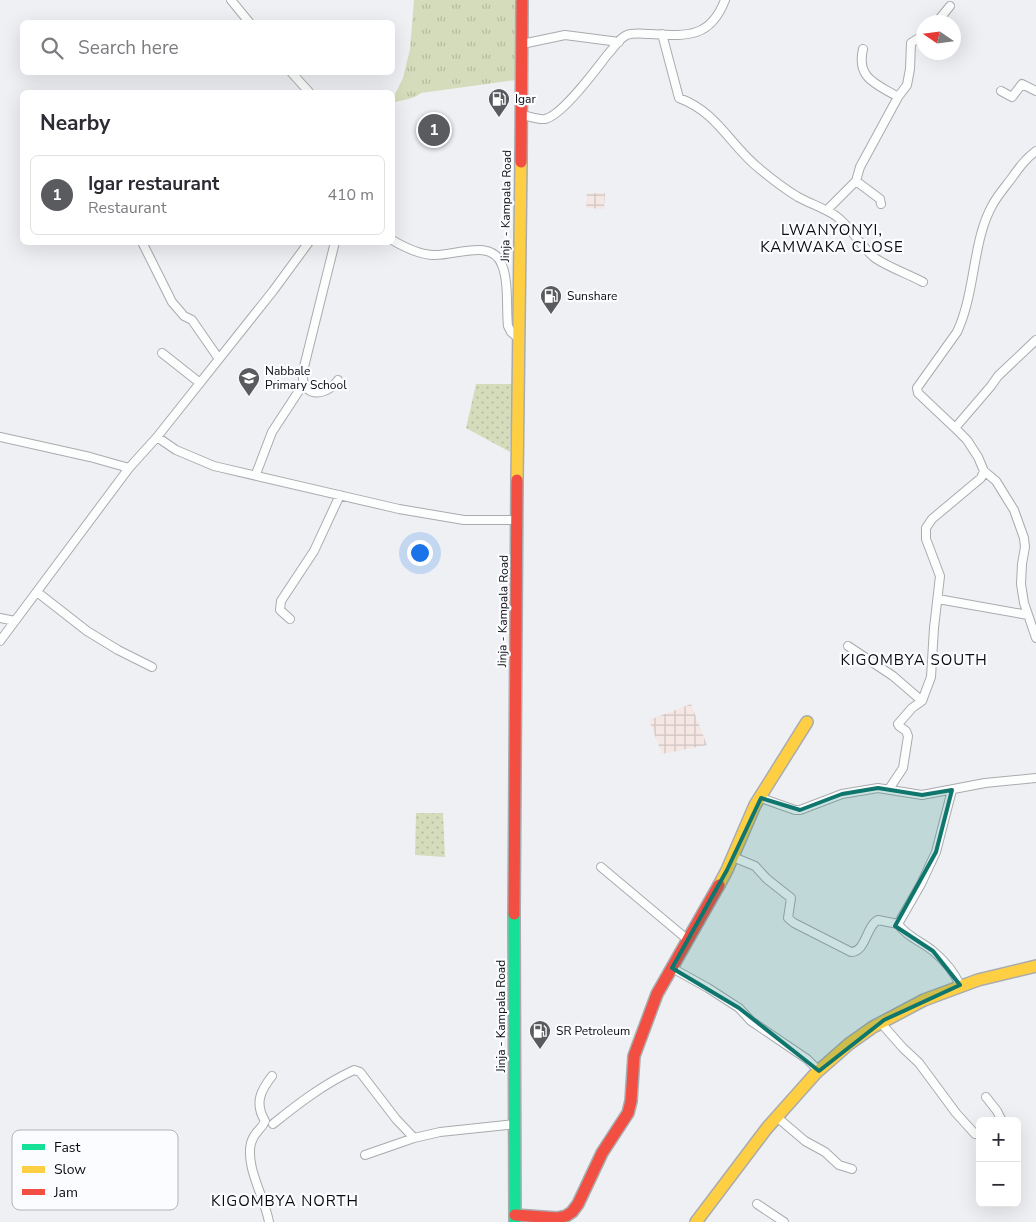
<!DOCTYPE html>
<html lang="en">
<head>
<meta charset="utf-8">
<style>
  :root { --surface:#fff; --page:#f7f7f7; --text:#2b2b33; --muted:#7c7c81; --line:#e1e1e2; --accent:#5a5b5e }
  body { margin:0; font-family:"Nunito Sans",sans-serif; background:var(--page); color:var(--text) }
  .controls { position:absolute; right:15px; bottom:15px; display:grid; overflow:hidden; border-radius:8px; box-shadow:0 5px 20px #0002 }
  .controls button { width:45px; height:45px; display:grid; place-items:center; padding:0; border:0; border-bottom:1px solid var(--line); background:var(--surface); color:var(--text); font:25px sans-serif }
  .compass { position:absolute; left:916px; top:15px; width:45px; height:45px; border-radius:50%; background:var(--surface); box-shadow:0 5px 20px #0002; rotate:283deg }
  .you { position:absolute; left:419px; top:552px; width:18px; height:18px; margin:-12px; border:4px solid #fff; border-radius:50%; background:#1a73e8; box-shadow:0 0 0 8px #1a73e833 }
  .badge { display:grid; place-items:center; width:32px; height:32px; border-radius:50%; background:var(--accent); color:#fff; font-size:16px; font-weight:700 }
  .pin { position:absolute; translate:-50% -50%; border:2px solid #fff; box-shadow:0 1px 5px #0006 }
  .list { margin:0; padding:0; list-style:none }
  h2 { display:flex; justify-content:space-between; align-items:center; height:65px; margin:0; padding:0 20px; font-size:21px }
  h2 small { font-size:16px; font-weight:400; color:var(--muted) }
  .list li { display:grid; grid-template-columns:32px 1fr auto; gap:15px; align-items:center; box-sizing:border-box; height:80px; margin:0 10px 10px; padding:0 10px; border:1px solid var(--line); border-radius:8px }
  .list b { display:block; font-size:19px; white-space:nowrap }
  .list p { margin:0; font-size:16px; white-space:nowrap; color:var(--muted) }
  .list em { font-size:16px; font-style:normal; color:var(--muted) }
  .icon { flex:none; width:28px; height:28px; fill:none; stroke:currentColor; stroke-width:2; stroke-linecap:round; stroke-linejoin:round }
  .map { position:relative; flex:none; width:1036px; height:1222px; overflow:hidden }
  .search { position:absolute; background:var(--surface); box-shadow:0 5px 20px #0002; left:20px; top:20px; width:375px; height:55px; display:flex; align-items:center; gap:12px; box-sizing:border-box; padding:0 18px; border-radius:8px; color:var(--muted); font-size:19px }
  .panel { position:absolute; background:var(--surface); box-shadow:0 5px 20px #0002; left:20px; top:90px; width:375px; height:155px; border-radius:8px }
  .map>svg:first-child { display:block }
  .industrial { fill:url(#industrial-grid) }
  .grass { fill:url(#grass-tufts) }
  .park { fill:url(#park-dots) }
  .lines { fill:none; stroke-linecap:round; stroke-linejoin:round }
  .street-casing { stroke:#a9abae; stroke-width:10 }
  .fast-casing { stroke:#a9abae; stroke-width:14 }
  .slow-casing { stroke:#a9abae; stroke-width:14 }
  .jam-casing { stroke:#a9abae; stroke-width:14 }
  .street { stroke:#fcfdfd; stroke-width:8 }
  .fast { stroke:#16e098; stroke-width:11 }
  .slow { stroke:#ffcf43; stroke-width:11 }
  .jam { stroke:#f24e42; stroke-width:11 }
  .marked { fill:#0f766e; fill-opacity:0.2; stroke:#0f766e; stroke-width:4; stroke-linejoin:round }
  .labels { text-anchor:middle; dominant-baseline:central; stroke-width:4.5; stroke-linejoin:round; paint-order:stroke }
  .poi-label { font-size:12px; fill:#0a0b0e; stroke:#fbfcff; text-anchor:start }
  .street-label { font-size:12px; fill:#0a0b0e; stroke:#fbfcff }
  .quarter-label { font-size:15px; letter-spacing:1px; fill:#0a0b0e; stroke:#fbfcff }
  .key { fill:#fbfcff; stroke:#b3b4b7; stroke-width:1 }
  .key-label { font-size:14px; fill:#0a0b0e }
</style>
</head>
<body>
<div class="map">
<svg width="1036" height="1222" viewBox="0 0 1036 1222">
  <defs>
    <pattern id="industrial-grid" width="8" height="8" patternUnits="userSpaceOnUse" patternTransform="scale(1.25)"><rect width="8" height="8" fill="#f4e7e4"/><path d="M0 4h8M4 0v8" fill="none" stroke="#d0c5c2"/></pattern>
    <pattern id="grass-tufts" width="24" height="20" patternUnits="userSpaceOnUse" patternTransform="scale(1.25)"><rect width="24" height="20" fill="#d5dcbb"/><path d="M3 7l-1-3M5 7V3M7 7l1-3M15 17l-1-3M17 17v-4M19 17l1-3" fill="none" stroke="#b6bba0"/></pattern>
    <pattern id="park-dots" width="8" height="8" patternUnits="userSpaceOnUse" patternTransform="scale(1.25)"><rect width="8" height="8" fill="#d5dcbb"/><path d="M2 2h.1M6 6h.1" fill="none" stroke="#b6bba0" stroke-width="1.8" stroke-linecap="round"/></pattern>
  </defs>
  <rect width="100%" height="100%" fill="#eef0f4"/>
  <path class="industrial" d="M 587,193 L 605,193 L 604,209 L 586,208 Z
    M 691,704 L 707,745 L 662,754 L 649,720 Z"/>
  <path class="grass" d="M 414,0 L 516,0 L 515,80 L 421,93 C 412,100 403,99 393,103 L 392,100 L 403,78 L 410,49 Z"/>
  <path class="park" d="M 476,384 L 513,384 L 510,452 L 466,428 Z
    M 416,813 L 443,813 L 445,857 L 415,855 Z"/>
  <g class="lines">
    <g class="street-casing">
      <path id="street" d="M 231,0 L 249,22
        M 937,22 L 950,6
        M 662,34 L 679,98 C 719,113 729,145 761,170 C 773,180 785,189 798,197 C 811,204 824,208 836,216 C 852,228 860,246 875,258 C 890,268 908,274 923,282
        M 522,44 L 565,35 L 619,42
        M 863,49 C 856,79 877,84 898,97
        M 291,72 L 309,92
        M 1001,91 L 1012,97 L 1022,84 L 1036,91
        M 522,115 C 529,116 538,120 545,119 C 563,115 596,69 608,54 C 614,48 619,38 627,35 C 634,32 643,34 650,34 C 686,36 710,39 725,0
        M 856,181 L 860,167 L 898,97 L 907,85 L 910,69 L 911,43 L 924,35
        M 827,210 L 856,181 L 880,199 L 881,204
        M 392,240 C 404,247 418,254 432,255 C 453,257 492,237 502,265 C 509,283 506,307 508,326 L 511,332 L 518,338
        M 142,242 L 172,302 L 184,316 L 192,320 L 219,359
        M 335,242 L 303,371 C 303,377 302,384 306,388 C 317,398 332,389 338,380
        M 1036,340 L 998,376 L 991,386 L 955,428 L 967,440 L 978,457 L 984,471 L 996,481 L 1014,510 L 1024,538 L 1025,547 L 1022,564 L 1021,584 L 1024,603 L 1036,638
        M 162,353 L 200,383
        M 955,428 L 918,393 L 917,388 L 957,332 C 976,292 972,240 993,204 C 998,195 1005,187 1011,179 C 1019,168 1025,159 1036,151
        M 0,437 L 90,457 L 129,468
        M 157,437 L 176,450 L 214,466 L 399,509 L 464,520 L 517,520
        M 256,474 L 272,432 L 304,383
        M 37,592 L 87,631 L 118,650 L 152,667
        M 938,599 L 1028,615
        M 0,618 L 15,621
        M 290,619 L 280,610 L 281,601 L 314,551 L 340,495
        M 0,641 L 129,468 L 157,437 L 273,291 L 309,242
        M 848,646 L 893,676 L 922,701
        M 889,789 L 903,768 L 908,736 L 906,731 L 899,726 L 898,724 L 912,708 L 922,701 L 931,677 L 934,628 L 940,576 L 926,539 L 926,528 L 932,519 L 981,478 L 984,471
        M 952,790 L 936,852 L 921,884 L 898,924 C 906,936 922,942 933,951 C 944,960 954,972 960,985
        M 761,798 L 795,810 L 800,810 L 842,794 L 878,788 L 922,795 L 985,783 L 1036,778
        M 733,857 L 755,866 L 767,879 L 791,898 L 788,918 L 794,923 L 851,952 C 866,952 866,926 878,920 L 898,924
        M 601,867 L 688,940
        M 672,968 L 708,988 L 739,1008 L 751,1021 L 807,1059 L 819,1071
        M 880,1022 L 903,1048 L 919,1063 L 956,1113 L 975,1134 L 980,1134
        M 986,1097 L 997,1111 L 1002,1121
        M 778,1118 L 805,1141 L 825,1152 L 839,1165 L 852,1169
        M 273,1124 C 299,1103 324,1084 354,1070 L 360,1072 L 396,1119 L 414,1138
        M 365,1155 L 414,1138 L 440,1132 L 516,1124
        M 757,1204 L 784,1222
        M 269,1222 C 265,1198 245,1167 251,1143 C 255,1130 261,1131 265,1121 C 254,1103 261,1090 272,1076"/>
    </g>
    <g class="fast-casing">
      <path id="fast" d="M 514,914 L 515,1222"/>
    </g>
    <g class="slow-casing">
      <path id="slow" d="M 517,480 L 521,162
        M 719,885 L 727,870 L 755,805 L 807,722
        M 696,1222 L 767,1128 L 816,1073 L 849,1044 L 873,1027 L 924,1000 L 978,980 L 1036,966"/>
    </g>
    <g class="jam-casing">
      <path id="jam" d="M 521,162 L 522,0
        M 514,914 L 517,480
        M 515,1215 L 557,1218 L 566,1216 L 572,1212 L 578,1204 L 602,1153 L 628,1113 L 631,1101 L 634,1056 L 657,994 L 719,885"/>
    </g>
    <use href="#street" class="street"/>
    <use href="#fast" class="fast"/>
    <use href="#slow" class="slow"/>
    <use href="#jam" class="jam"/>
  </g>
  <path class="marked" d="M 878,788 L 922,795 L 952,790 L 936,852 L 895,926 L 933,951 L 960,985 L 884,1020 L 819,1071 L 739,1008 L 672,968 L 727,870 L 761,798 L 800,810 L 842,794 Z"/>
  <defs>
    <g id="fuel-pin" transform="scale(1.125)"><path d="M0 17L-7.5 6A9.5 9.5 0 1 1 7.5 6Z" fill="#5a5b5e" stroke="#fbfcff"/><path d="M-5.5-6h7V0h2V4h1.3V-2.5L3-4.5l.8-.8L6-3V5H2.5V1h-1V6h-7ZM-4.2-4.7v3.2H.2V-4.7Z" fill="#fff"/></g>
    <g id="school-pin" transform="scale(1.125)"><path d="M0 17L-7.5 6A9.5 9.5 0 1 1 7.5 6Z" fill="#5a5b5e" stroke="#fbfcff"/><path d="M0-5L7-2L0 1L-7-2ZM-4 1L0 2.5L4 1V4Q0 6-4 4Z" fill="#fff"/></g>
  </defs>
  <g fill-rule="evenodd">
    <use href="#fuel-pin" x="499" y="99"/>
    <use href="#fuel-pin" x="551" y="296"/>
    <use href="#school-pin" x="249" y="378"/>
    <use href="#fuel-pin" x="540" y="1031"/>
  </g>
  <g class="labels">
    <g class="poi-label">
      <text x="515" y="99">Igar</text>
      <text x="567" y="296">Sunshare</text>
      <text x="265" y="371">Nabbale<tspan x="265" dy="14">Primary School</tspan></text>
      <text x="556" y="1031">SR Petroleum</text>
    </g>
    <g class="street-label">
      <text transform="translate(506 206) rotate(-89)">Jinja - Kampala Road</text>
      <text transform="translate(503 611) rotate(-89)">Jinja - Kampala Road</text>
      <text transform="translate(501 1016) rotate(-90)">Jinja - Kampala Road</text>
    </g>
    <g class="quarter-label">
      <text x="832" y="230">LWANYONYI,<tspan x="832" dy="17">KAMWAKA CLOSE</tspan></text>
      <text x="914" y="660">KIGOMBYA SOUTH</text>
      <text x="285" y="1201">KIGOMBYA NORTH</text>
    </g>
  </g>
  <rect x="12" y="1130" width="166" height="80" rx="8" class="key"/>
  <rect x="22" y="1144" width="23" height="6" fill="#16e098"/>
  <rect x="22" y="1166" width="23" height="7" fill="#ffcf43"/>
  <rect x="22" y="1189" width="23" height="6" fill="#f24e42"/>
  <g class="key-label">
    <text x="54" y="1152">Fast</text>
    <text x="54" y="1174">Slow</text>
    <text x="54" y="1197">Jam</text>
  </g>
</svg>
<div class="controls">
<button>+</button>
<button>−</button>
</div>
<svg class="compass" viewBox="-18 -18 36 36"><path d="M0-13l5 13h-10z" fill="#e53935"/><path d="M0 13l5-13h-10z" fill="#7c7c81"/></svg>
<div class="you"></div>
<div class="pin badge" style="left:434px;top:130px">1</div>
<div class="search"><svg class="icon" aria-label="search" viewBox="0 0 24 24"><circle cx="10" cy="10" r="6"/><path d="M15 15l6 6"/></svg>Search here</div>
<section class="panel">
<h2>Nearby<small></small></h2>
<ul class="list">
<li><span class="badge">1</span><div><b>Igar restaurant</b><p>Restaurant</p></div><em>410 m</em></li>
</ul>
</section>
</div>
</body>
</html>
